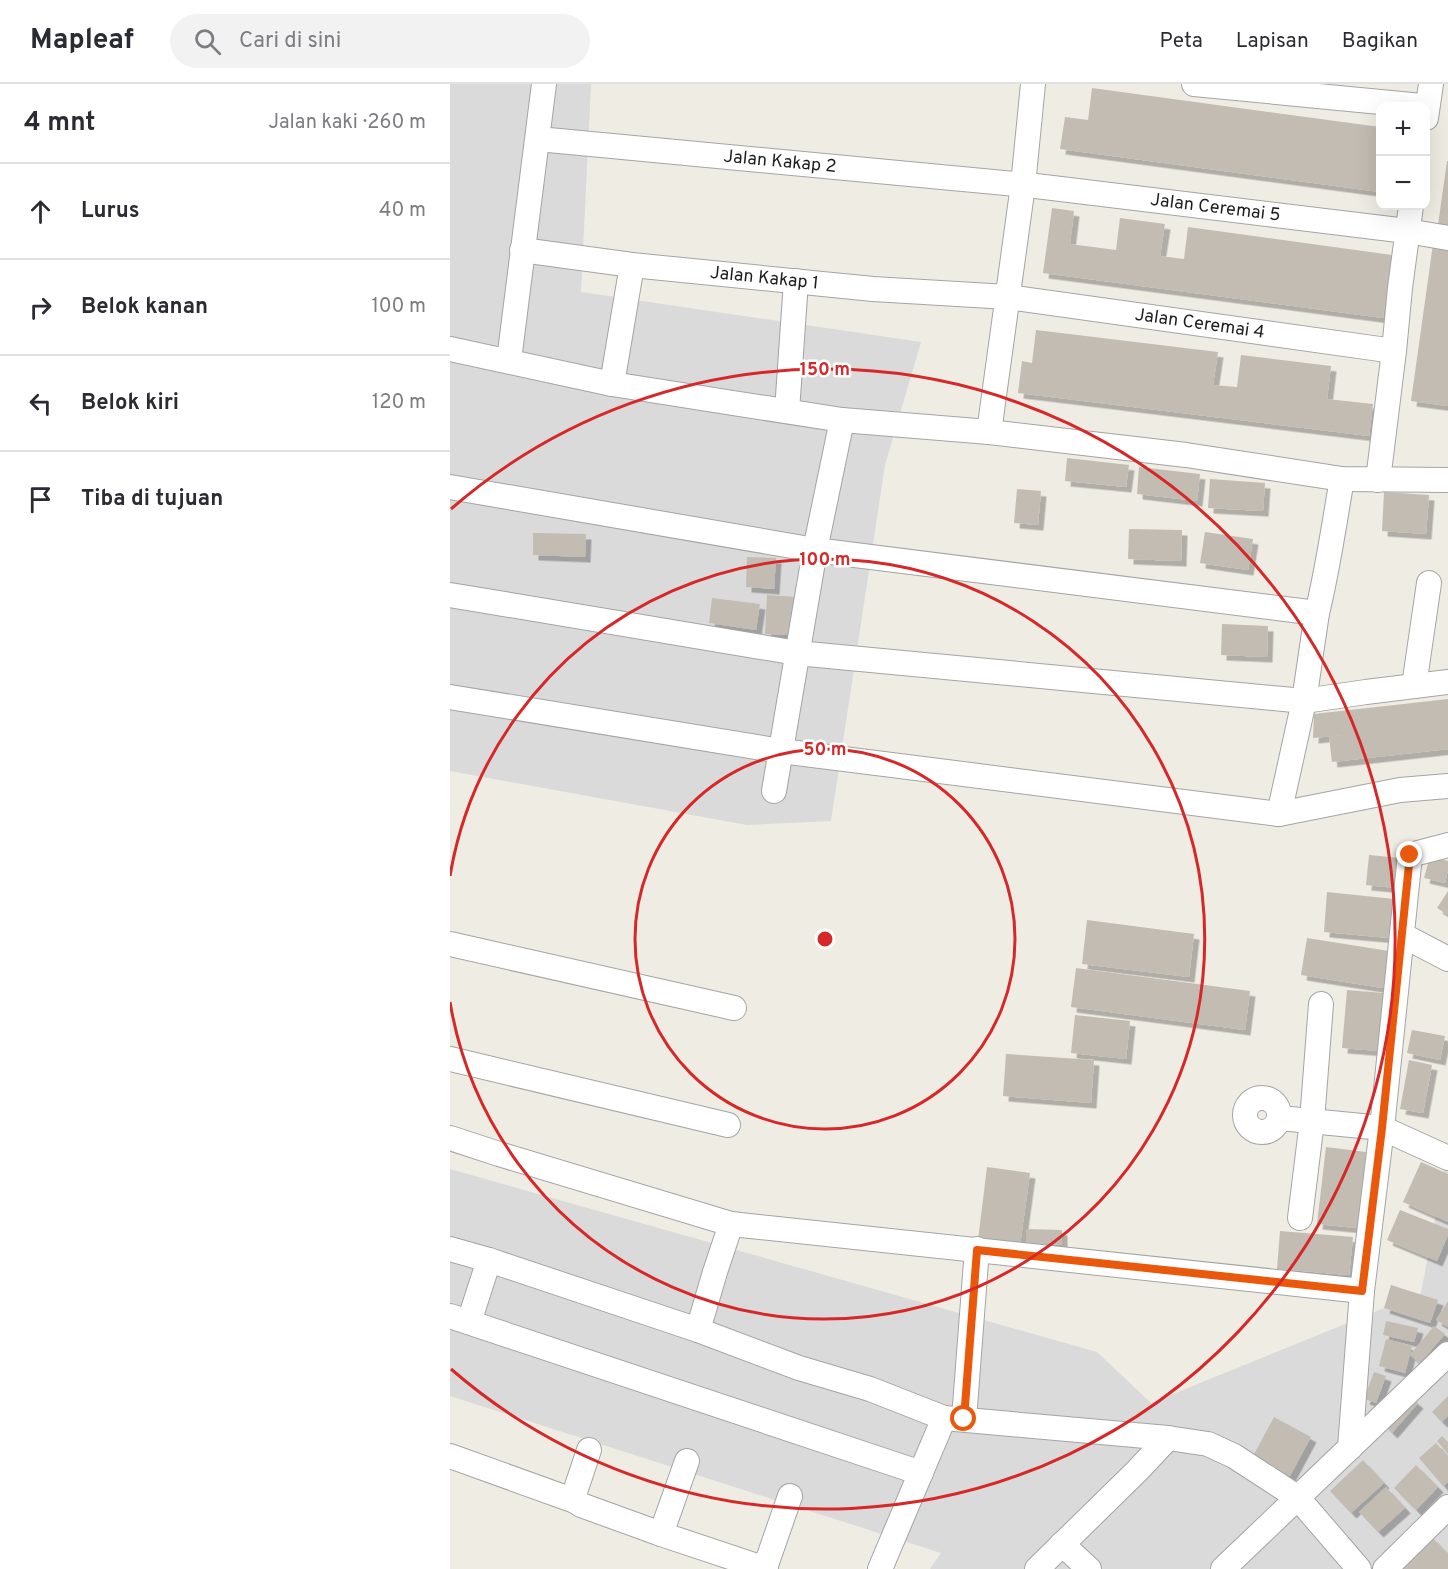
<!DOCTYPE html>
<html lang="id">
<head>
<meta charset="utf-8">
<style>
  :root { --surface:#fff; --page:#f2f2f3; --text:#2b2b33; --muted:#7c7c81; --line:#e1e1e2 }
  body { margin:0; font-family:Overpass,sans-serif; background:var(--page); color:var(--text) }
  .controls { position:absolute; right:18px; top:18px; display:grid; overflow:hidden; border-radius:12px; box-shadow:0 6px 24px #0002 }
  .controls button { width:54px; height:54px; display:grid; place-items:center; padding:0; border:0; border-bottom:2px solid var(--line); background:var(--surface); color:var(--text); font:30px sans-serif }
  .stop { position:absolute; width:18px; height:18px; margin:-14px; border:4px solid #ea580c; border-radius:50%; background:#fff }
  .stop.end { background:#ea580c; border-color:#fff; box-shadow:0 2px 6px #0008 }
  .list { margin:0; padding:0; list-style:none }
  h2 { display:flex; justify-content:space-between; align-items:center; height:78px; margin:0; padding:0 24px; font-size:26px }
  h2 small { font-size:20px; font-weight:400; color:var(--muted) }
  .list li { display:grid; grid-template-columns:39px 1fr auto; gap:18px; align-items:center; box-sizing:border-box; height:96px; padding:0 24px; border-top:2px solid var(--line) }
  .list b { display:block; font-size:22px; white-space:nowrap }
  .list em { font-size:20px; font-style:normal; color:var(--muted) }
  .icon { flex:none; width:33px; height:33px; fill:none; stroke:currentColor; stroke-width:2; stroke-linecap:round; stroke-linejoin:round }
  .map { position:relative; flex:none; width:998px; height:1485px; overflow:hidden }
  header { display:flex; align-items:center; gap:36px; box-sizing:border-box; height:84px; padding:0 30px; background:var(--surface); border-bottom:2px solid var(--line) }
  header strong { font-size:28px }
  nav { display:flex; gap:33px; margin-inline-start:auto; font-size:21px }
  .search { width:420px; height:54px; background:var(--page); display:flex; align-items:center; gap:15px; box-sizing:border-box; padding:0 21px; border-radius:33px; color:var(--muted); font-size:22px }
  main { display:flex }
  aside { flex:1; background:var(--surface) }
  .map>svg:first-child { display:block }
  .residential { fill:#dbdada }
  .building { fill:#c3bcb2; filter:url(#shadow) }
  .lines { fill:none; stroke-linecap:round; stroke-linejoin:round }
  .minor-casing { stroke:#a4a4a4; stroke-width:26 }
  .minor { stroke:#fff; stroke-width:24 }
  .route { stroke:#ea580c; stroke-width:8 }
  .ring { fill:none; stroke:#d62828; stroke-width:3 }
  .labels { text-anchor:middle; dominant-baseline:central; stroke-width:5; stroke-linejoin:round; paint-order:stroke }
  .street-label { font-size:18px; fill:#1d1d1d; stroke:#fff }
  .centre { fill:#d62828; stroke:#fff; stroke-width:3 }
  .ring-label { font-size:18px; text-anchor:middle; font-weight:bold; fill:#d62828; stroke:#fff; stroke-width:5; stroke-linejoin:round; paint-order:stroke }
</style>
</head>
<body>
<header>
<strong>Mapleaf</strong>
<div class="search"><svg class="icon" aria-label="search" viewBox="0 0 24 24"><circle cx="10" cy="10" r="6"/><path d="M15 15l6 6"/></svg>Cari di sini</div>
<nav><a>Peta</a><a>Lapisan</a><a>Bagikan</a></nav>
</header>
<main>
<aside>
<h2>4 mnt<small>Jalan kaki · 260 m</small></h2>
<ul class="list">
<li><svg class="icon" aria-label="ahead" viewBox="0 0 24 24"><path d="M12 20V5M6 11l6-6 6 6"/></svg><div><b>Lurus</b></div><em>40 m</em></li>
<li><svg class="icon" aria-label="right" viewBox="0 0 24 24"><path d="M7 20v-9h11M14 6l5 5-5 5"/></svg><div><b>Belok kanan</b></div><em>100 m</em></li>
<li><svg class="icon" aria-label="left" viewBox="0 0 24 24"><path d="M17 20v-9H6M10 6l-5 5 5 5"/></svg><div><b>Belok kiri</b></div><em>120 m</em></li>
<li><svg class="icon" aria-label="arrive" viewBox="0 0 24 24"><path d="M6 21V4h12l-3 4 3 4H6"/></svg><div><b>Tiba di tujuan</b></div></li>
</ul>
</aside>
<div class="map">
<svg width="998" height="1485" viewBox="0 0 998 1485">
  <defs>
    <filter id="shadow"><feDropShadow dx="5.5" dy="5.5" stdDeviation="0" flood-color="#0004"/></filter>
  </defs>
  <rect width="100%" height="100%" fill="#efece3"/>
  <path class="residential" d="M 0,0 L 141,0 L 131,208 L 471,258 L 435,381 L 381,737 L 297,741 L 0,687 Z
    M 998,1065 L 998,1485 L 480,1485 L 491,1469 L 0,1312 L 0,1085 L 647,1268 L 701,1319 L 971,1209 Z"/>
  <path class="building" d="M 642,4 L 930,43 L 930,108 L 610,65 L 615,33 L 638,36 Z
    M 997,77 L 998,77 L 998,142 L 988,141 Z
    M 602,124 L 624,127 L 620,160 L 666,166 L 670,134 L 715,140 L 710,172 L 734,175 L 738,143 L 942,171 L 933,234 L 593,189 Z
    M 983,160 L 998,163 L 998,322 L 961,317 Z
    M 586,246 L 768,268 L 763,301 L 787,303 L 791,271 L 881,282 L 877,315 L 923,320 L 919,352 L 568,309 L 572,277 L 582,279 Z
    M 617,374 L 679,381 L 676,403 L 615,397 Z
    M 689,383 L 750,390 L 747,417 L 687,410 Z
    M 760,395 L 815,399 L 813,427 L 758,424 Z
    M 567,405 L 591,407 L 588,441 L 564,439 Z
    M 934,408 L 979,411 L 976,450 L 932,447 Z
    M 679,445 L 732,446 L 731,477 L 678,475 Z
    M 755,448 L 803,455 L 798,486 L 750,479 Z
    M 83,449 L 136,450 L 135,473 L 83,471 Z
    M 297,473 L 326,474 L 324,505 L 296,503 Z
    M 317,511 L 347,513 L 346,551 L 315,550 Z
    M 262,514 L 310,520 L 306,546 L 259,539 Z
    M 772,540 L 818,542 L 817,573 L 771,571 Z
    M 998,615 L 998,665 L 882,678 L 879,653 L 893,651 L 863,654 L 864,630 Z
    M 919,771 L 950,774 L 947,804 L 916,801 Z
    M 980,772 L 998,777 L 998,785 L 995,799 L 974,794 Z
    M 998,807 L 998,831 L 987,824 Z
    M 877,808 L 944,815 L 940,854 L 874,848 Z
    M 637,836 L 744,850 L 739,893 L 632,880 Z
    M 857,854 L 939,867 L 933,904 L 851,891 Z
    M 626,884 L 800,907 L 795,946 L 621,923 Z
    M 897,906 L 934,909 L 929,967 L 892,964 Z
    M 625,931 L 680,937 L 676,975 L 621,969 Z
    M 962,946 L 995,952 L 990,976 L 957,969 Z
    M 556,970 L 644,976 L 641,1019 L 553,1012 Z
    M 959,976 L 982,981 L 973,1029 L 950,1025 Z
    M 876,1063 L 916,1068 L 907,1144 L 867,1140 Z
    M 971,1078 L 998,1090 L 998,1138 L 953,1118 Z
    M 537,1083 L 580,1089 L 570,1161 L 528,1156 Z
    M 950,1126 L 998,1145 L 998,1151 L 987,1177 L 937,1156 Z
    M 576,1145 L 612,1146 L 612,1161 L 576,1160 Z
    M 830,1147 L 903,1153 L 899,1191 L 827,1185 Z
    M 941,1201 L 988,1216 L 980,1239 L 934,1224 Z
    M 998,1217 L 998,1243 L 986,1236 Z
    M 936,1237 L 968,1244 L 964,1258 L 933,1251 Z
    M 984,1242 L 995,1250 L 970,1279 L 960,1271 Z
    M 936,1255 L 962,1262 L 955,1289 L 929,1282 Z
    M 924,1288 L 936,1292 L 926,1319 L 914,1315 Z
    M 959,1312 L 968,1319 L 942,1349 L 934,1341 Z
    M 998,1312 L 998,1332 L 992,1338 L 982,1328 Z
    M 824,1333 L 861,1353 L 840,1392 L 803,1372 Z
    M 992,1352 L 998,1358 L 998,1370 L 987,1357 Z
    M 986,1359 L 998,1373 L 998,1398 L 993,1402 L 969,1374 Z
    M 913,1376 L 934,1399 L 901,1429 L 880,1407 Z
    M 966,1381 L 988,1403 L 966,1426 L 944,1404 Z
    M 936,1403 L 955,1424 L 928,1448 L 909,1428 Z
    M 982,1453 L 998,1470 L 998,1485 L 949,1485 Z"/>
  <g class="lines">
    <g class="minor-casing">
      <g id="minor">
        <path d="M 744,0 L 972,22"/>
        <path d="M 976,34 L 981,0"/>
        <path id="s1" d="M 88,55 L 586,102 L 957,147 L 998,154"/>
        <path id="s2" d="M 72,166 L 182,181 L 423,205 L 558,213 L 944,267"/>
        <path d="M 0,265 L 162,300 L 392,336 L 539,348 L 736,371 L 892,395 L 998,396"/>
        <path d="M 59,276 L 94,0"/>
        <path d="M 162,300 L 182,181"/>
        <path d="M 337,327 L 346,197"/>
        <path d="M 539,348 L 573,101 L 583,0"/>
        <path d="M 928,396 L 944,267 L 950,204 L 961,122"/>
        <path d="M 0,403 L 365,466 L 867,529 C 878,485 884,440 892,395"/>
        <path d="M 0,511 L 347,569 L 854,617 L 916,608 L 998,598"/>
        <path d="M 964,602 L 979,499"/>
        <path d="M 0,613 L 331,667 L 829,730 L 950,706 L 998,702"/>
        <path d="M 324,707 L 365,466 L 392,336"/>
        <path d="M 829,730 L 854,617 L 867,529"/>
        <path d="M 952,851 L 998,875"/>
        <path d="M 0,860 L 284,924"/>
        <path d="M 0,975 L 278,1041"/>
        <circle cx="812" cy="1031" r="17"/>
        <path d="M 830,1034 L 932,1044 L 998,1074"/>
        <path d="M 0,1054 L 49,1070 L 281,1140 L 912,1207"/>
        <path d="M 850,1134 L 862,1037 L 871,920"/>
        <path d="M 281,1140 L 265,1188 L 248,1246 L 349,1284 L 420,1305 L 494,1334 L 718,1354 L 758,1360 L 784,1372 L 847,1413 L 909,1485"/>
        <path d="M 0,1165 L 39,1176 L 248,1246"/>
        <path d="M 0,1232 L 471,1389"/>
        <path d="M 19,1238 L 39,1176"/>
        <path d="M 514,1335 L 527,1165"/>
        <path d="M 900,1364 L 912,1207 L 932,1044 L 960,771 L 998,761"/>
        <path d="M 139,1366 L 124,1411 L 125,1417 L 131,1421 L 211,1450 L 316,1485"/>
        <path d="M 0,1372 L 125,1417"/>
        <path d="M 211,1450 L 237,1377"/>
        <path d="M 612,1460 L 639,1485"/>
        <path d="M 315,1484 L 340,1412"/>
        <path d="M 430,1485 L 494,1334"/>
        <path d="M 587,1485 L 687,1387 L 718,1354"/>
        <path d="M 773,1485 L 998,1270"/>
        <path d="M 935,1485 L 998,1423"/>
      </g>
    </g>
    <use href="#minor" class="minor"/>
  </g>
  <g class="lines">
    <path class="route" d="M 514,1335 L 527,1166 L 912,1207 L 932,1044 L 960,771"/>
  </g>
  <g class="ring">
    <circle cx="375" cy="855" r="190"/>
    <path d="M0 792A380 380 0 1 1 0 918"/>
    <path d="M1 425A570 570 0 1 1 1 1285"/>
  </g>
  <g class="labels">
    <g class="street-label">
      <text stroke="none"><textPath href="#s1" startOffset="243">Jalan Kakap 2</textPath></text>
      <text stroke="none"><textPath href="#s1" startOffset="681">Jalan Ceremai 5</textPath></text>
      <text stroke="none"><textPath href="#s2" startOffset="244">Jalan Kakap 1</textPath></text>
      <text stroke="none"><textPath href="#s2" startOffset="682">Jalan Ceremai 4</textPath></text>
    </g>
  </g>
  <circle cx="375" cy="855" r="9" class="centre"/>
  <g class="ring-label">
    <text x="375" y="291">150 m</text>
    <text x="375" y="481">100 m</text>
    <text x="375" y="671">50 m</text>
  </g>
</svg>
<div class="controls">
<button>+</button>
<button>−</button>
</div>
<div class="stop" style="left:514px;top:1335px"></div>
<div class="stop end" style="left:960px;top:771px"></div>
</div>
</main>
</body>
</html>
